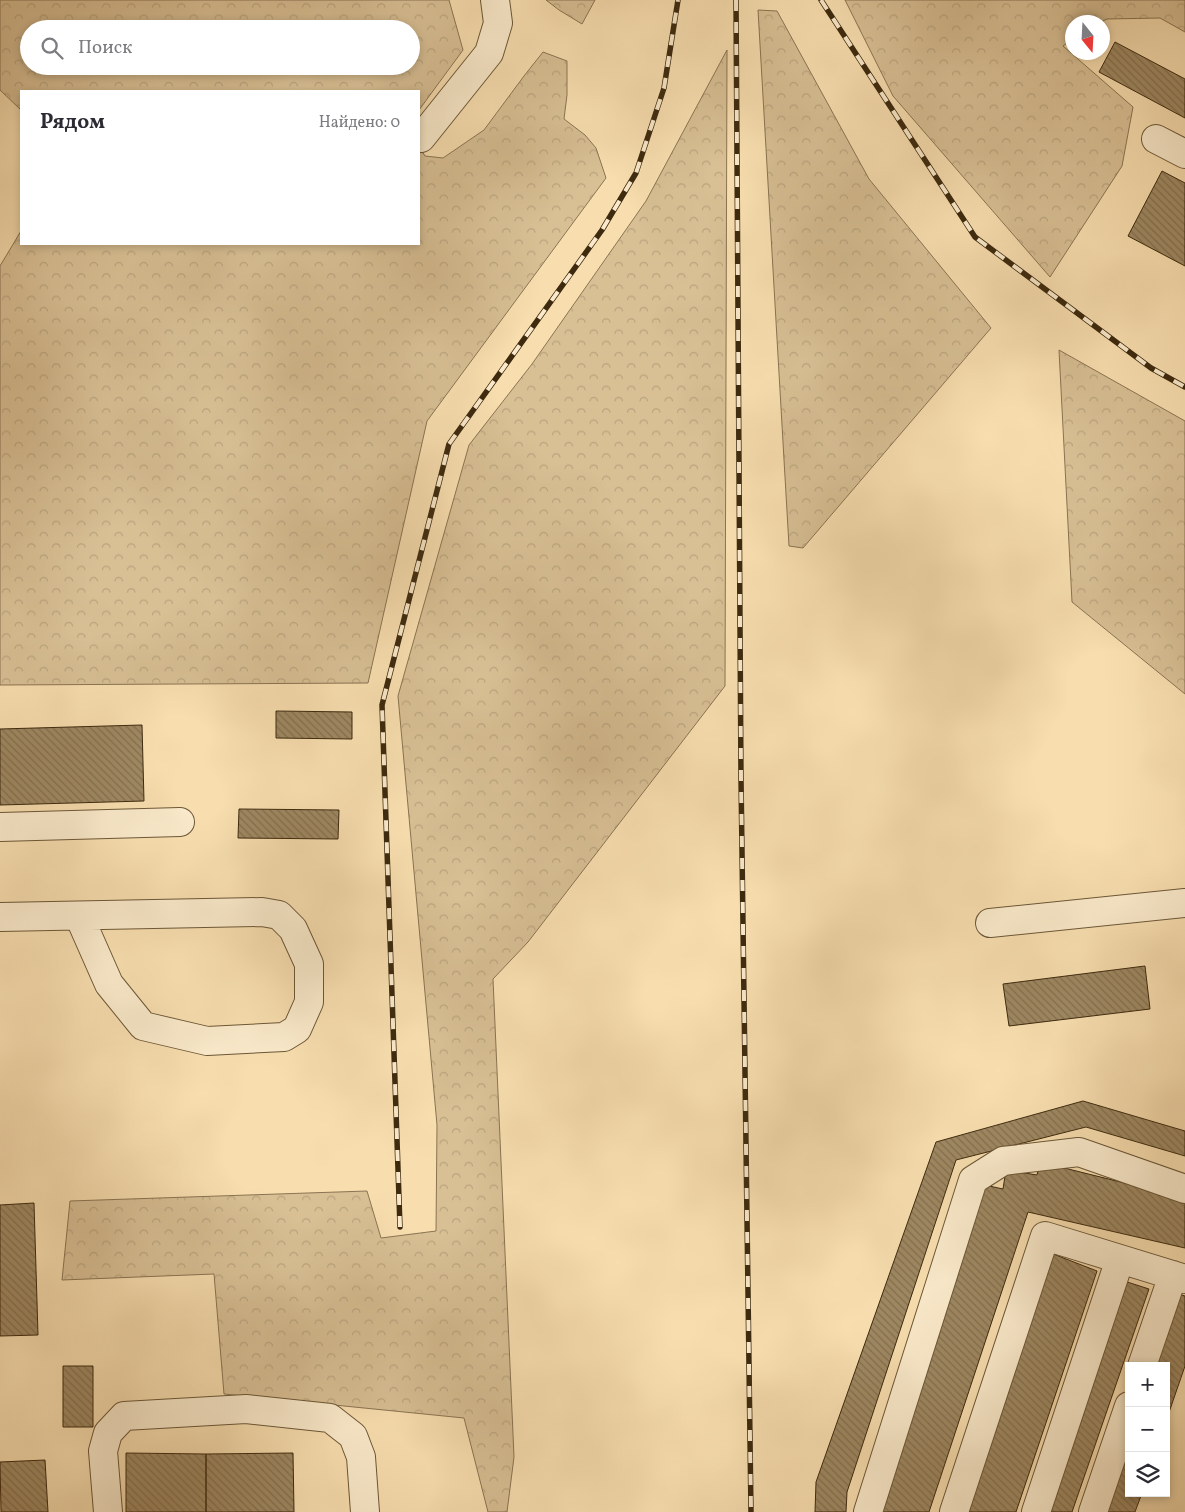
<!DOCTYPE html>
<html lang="ru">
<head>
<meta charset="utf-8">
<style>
  :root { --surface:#fff; --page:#f7f7f7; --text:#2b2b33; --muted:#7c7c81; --line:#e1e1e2 }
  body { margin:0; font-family:Vollkorn,serif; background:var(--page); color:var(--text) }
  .controls { position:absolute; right:15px; bottom:15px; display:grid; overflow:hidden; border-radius:0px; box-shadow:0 2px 8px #0003 }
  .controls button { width:45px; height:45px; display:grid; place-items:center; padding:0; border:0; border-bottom:1px solid var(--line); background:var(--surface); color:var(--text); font:25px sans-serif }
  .compass { position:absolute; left:1065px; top:15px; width:45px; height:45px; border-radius:50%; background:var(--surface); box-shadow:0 2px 8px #0003; rotate:162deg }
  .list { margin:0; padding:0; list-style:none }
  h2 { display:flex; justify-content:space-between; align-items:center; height:65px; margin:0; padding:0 20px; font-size:21px }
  h2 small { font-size:16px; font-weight:400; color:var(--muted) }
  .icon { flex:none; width:28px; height:28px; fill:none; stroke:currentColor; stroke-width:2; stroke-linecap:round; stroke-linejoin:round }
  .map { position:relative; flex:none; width:1185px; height:1512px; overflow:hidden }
  .search { position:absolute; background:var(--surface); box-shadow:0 2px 8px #0003; left:20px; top:20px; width:400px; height:55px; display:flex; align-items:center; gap:12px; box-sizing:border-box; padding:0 18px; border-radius:28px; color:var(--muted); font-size:19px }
  .panel { position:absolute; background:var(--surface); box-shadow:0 2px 8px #0003; left:20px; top:90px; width:400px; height:155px; border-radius:0px }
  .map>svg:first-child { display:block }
  .forest { fill:url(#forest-crowns); stroke:#8a7452; fill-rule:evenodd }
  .building { fill:url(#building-back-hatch); stroke:#3d2a0f }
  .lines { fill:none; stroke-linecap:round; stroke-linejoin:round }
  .minor-casing { stroke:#6c5737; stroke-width:30 }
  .minor { stroke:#faeacb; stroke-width:28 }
  .rail-casing { stroke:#3d2a0f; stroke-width:5.5 }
  .rail { stroke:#faeacb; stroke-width:4; stroke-dasharray:11; stroke-linecap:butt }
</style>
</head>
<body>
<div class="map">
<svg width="1185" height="1512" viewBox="0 0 1185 1512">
  <defs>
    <pattern id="forest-crowns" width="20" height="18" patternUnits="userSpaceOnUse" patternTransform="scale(1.25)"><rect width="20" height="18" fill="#d8bf94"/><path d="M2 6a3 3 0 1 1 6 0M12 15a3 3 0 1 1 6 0" fill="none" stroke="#baa47e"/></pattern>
    <pattern id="building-back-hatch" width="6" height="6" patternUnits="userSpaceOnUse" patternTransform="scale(1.25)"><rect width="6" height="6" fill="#9e8862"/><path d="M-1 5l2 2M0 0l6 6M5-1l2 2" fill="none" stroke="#826f4f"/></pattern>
  </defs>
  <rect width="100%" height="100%" fill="#f8deaf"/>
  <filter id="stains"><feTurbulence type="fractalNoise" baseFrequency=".004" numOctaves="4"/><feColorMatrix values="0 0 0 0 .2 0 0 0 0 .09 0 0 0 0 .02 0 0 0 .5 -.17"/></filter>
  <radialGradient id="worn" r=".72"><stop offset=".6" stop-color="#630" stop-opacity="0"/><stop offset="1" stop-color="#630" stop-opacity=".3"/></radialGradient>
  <path class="forest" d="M 0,0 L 449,0 L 463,50 L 419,110 L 419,91 L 21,91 L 21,110 L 0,90 ZM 29,29 L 411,29 L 411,66 L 29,66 Z
    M 546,0 L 595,0 L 582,24 L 559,10 Z
    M 845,0 L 1185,0 L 1185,32 L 1160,18 L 1107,19 L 1101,22 L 1072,22 L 1072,40 L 1063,46 L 1133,107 L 1122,166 L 1050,277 L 893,96 Z
    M 758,10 L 777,11 L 869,179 L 991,328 L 803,548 L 789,546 Z
    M 727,50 L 725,686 L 528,942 L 493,979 L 514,1457 L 507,1512 L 488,1512 L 464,1418 L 224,1394 L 214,1274 L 62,1280 L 70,1201 L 367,1191 L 381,1238 L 436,1231 L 437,1125 L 398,696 L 469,445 L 532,364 L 646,201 Z
    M 543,52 L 567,61 L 567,95 L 564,119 L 585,135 L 596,148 L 606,178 L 427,421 L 368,683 L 0,685 L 0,266 L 21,231 L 21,244 L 419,244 L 419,146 L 425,156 L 443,158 L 484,130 L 524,76 Z
    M 1059,350 L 1185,421 L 1185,694 L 1072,602 Z"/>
  <path class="building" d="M 1115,42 L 1185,79 L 1185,118 L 1099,72 Z
    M 1162,171 L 1185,183 L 1185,266 L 1128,236 Z
    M 276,711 L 352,712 L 352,739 L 276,738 Z
    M 142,725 L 144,801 L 0,805 L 0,729 Z
    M 239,809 L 339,810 L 338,839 L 238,838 Z
    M 1145,966 L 1150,1009 L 1009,1026 L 1003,984 Z
    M 1083,1101 L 1185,1131 L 1185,1156 L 1086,1127 L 956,1160 L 847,1492 L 846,1512 L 815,1512 L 816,1482 L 936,1142 Z
    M 1040,1162 L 1185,1198 L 1185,1248 L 1028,1212 L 929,1512 L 878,1512 L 980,1184 L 1003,1189 L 1006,1170 L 1037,1175 Z
    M 34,1203 L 38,1335 L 0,1336 L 0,1205 Z
    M 1048,1252 L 1097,1271 L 1016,1512 L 962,1512 Z
    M 1124,1281 L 1149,1289 L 1072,1512 L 1045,1512 Z
    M 1179,1294 L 1185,1296 L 1185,1366 L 1166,1421 L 1166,1366 L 1154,1366 Z
    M 63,1366 L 93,1366 L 93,1427 L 63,1427 Z
    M 1129,1440 L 1129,1493 L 1142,1493 L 1135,1512 L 1104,1512 Z
    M 126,1453 L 206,1454 L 206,1512 L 126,1512 Z
    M 293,1453 L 294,1512 L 206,1512 L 206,1454 Z
    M 45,1460 L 48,1512 L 1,1512 L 0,1462 Z"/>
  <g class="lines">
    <g class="minor-casing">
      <path id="minor" d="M 421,138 L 489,53 L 498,23 L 495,0
        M 1156,139 L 1185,154
        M 0,827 L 180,822
        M 0,917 L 262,912 L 279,915 L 293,929 L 309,964 L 309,1002 L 297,1029 L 284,1037 L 207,1041 L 143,1026 L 109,984 L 79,916
        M 990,923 L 1185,903
        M 1142,1366 L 1173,1275
        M 108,1512 L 103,1451 L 108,1433 L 124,1416 L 246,1409 L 330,1418 L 353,1436 L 361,1457 L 365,1512
        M 868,1512 L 973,1180 L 1003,1161 L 1079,1152 L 1185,1189
        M 954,1512 L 1045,1236 L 1185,1279
        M 1036,1512 L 1120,1259
        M 1093,1512 L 1129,1406"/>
    </g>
    <use href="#minor" class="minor"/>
    <g class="rail-casing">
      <path id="rail" d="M 736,0 L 741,778 L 751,1512
        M 821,0 L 975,237 L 1151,368 L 1185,387
        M 400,1227 L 382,705 L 449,444 L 602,230 L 636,173 L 664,88 L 678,0"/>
    </g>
    <use href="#rail" class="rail"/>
  </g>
  <rect width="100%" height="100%" filter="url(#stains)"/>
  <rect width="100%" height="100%" fill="url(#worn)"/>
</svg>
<div class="controls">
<button>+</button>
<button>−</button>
<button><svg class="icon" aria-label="layers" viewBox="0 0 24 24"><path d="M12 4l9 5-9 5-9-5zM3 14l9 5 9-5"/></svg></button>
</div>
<svg class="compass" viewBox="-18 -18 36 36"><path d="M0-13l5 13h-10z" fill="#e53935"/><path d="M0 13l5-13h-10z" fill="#7c7c81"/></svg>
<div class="search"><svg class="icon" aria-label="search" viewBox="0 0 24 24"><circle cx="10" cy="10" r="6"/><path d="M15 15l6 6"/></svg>Поиск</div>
<section class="panel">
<h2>Рядом<small>Найдено: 0</small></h2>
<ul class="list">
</ul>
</section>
</div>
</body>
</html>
